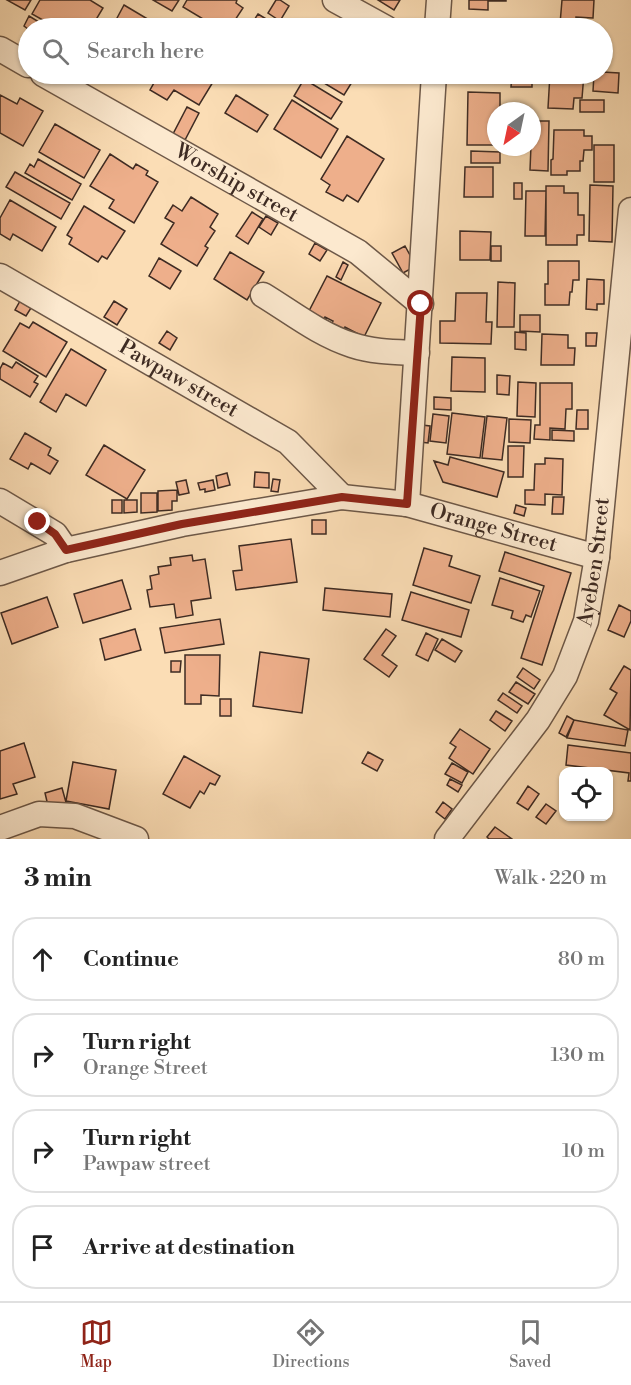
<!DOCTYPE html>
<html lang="en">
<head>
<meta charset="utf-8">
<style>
  :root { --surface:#fff; --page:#f2f2f2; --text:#222; --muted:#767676; --line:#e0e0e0; --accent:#8f2418 }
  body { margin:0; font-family:"Libre Bodoni",serif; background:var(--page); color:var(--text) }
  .controls { position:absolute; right:18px; bottom:18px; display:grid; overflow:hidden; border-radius:12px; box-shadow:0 2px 4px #0004 }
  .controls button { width:54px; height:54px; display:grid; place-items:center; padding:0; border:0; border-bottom:2px solid var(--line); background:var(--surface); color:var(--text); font:30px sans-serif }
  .compass { position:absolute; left:487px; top:102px; width:54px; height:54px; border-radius:50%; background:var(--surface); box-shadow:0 2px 4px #0004; rotate:213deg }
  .stop { position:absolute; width:18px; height:18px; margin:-14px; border:4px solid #8f2418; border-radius:50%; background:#fff }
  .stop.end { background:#8f2418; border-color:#fff; box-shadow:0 2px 6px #0008 }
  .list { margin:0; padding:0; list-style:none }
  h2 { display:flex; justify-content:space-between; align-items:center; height:78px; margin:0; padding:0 24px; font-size:26px }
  h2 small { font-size:20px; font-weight:400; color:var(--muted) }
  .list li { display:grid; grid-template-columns:39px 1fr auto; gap:18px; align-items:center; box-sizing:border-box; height:84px; margin:0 12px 12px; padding:0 12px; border:2px solid var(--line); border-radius:24px }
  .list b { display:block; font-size:22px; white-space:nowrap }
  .list p { margin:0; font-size:20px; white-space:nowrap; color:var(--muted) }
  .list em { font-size:20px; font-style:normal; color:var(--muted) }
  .icon { flex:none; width:33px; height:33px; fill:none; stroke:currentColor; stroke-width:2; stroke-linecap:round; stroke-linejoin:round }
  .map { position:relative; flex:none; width:631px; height:839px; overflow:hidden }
  .search { position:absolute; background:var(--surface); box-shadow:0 2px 4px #0004; left:18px; right:18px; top:18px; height:66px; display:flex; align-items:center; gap:15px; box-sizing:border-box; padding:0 21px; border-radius:33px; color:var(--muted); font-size:22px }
  .sheet { height:462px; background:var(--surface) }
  nav { display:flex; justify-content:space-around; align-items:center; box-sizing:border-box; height:84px; border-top:2px solid var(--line); background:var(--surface); font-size:16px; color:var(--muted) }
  nav a { display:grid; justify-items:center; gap:3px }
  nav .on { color:var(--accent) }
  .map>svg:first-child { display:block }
  .building { fill:#eeaf8b; stroke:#3e2b23; stroke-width:1.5 }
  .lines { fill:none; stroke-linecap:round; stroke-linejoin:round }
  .minor-casing { stroke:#6d5848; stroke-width:27 }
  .minor { stroke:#fce9cf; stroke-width:24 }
  .route { stroke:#8f2418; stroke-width:8 }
  .labels { text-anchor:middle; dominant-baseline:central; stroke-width:4.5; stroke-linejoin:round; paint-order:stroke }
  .street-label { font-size:21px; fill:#3e2b23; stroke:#fce9cf }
</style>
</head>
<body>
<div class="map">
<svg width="631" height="839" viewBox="0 0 631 839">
  <rect width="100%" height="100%" fill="#fbddb5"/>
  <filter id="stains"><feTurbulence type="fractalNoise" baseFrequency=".00333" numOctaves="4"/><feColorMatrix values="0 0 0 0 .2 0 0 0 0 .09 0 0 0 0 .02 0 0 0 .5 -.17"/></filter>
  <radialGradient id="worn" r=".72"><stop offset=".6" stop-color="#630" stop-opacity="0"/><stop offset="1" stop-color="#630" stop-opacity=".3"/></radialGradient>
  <path class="building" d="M 7,0 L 31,0 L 25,10 Z
    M 40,0 L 90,0 L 103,8 L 91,28 L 57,28 L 32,14 Z
    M 153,0 L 179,0 L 172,11 Z
    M 187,0 L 237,0 L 236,3 L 243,8 L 235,20 L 241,24 L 238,28 L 218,28 L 183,7 Z
    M 276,0 L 280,0 L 289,6 L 280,21 L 268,13 Z
    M 378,0 L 400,0 L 394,10 Z
    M 469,0 L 506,0 L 506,1 L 488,1 L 488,10 L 469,9 Z
    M 562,0 L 594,0 L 593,18 L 576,17 L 576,25 L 560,24 Z
    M 124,5 L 156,24 L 153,28 L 131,28 L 116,20 Z
    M 258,14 L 281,28 L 249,28 Z
    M 29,16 L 39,22 L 36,28 L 28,29 L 24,26 Z
    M 602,72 L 619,73 L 618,93 L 593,91 L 594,74 Z
    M 159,74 L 199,74 L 213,82 L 199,105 L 174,90 L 167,100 L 150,90 Z
    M 309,74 L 357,74 L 344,95 Z
    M 512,74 L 532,74 L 532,87 L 511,87 Z
    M 550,74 L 584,74 L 582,98 L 574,98 L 573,109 L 548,108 Z
    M 304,79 L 342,102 L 331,119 L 294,96 Z
    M 468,92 L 500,93 L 500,111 L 496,111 L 496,145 L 467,145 Z
    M 0,95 L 17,104 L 20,98 L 43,111 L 23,146 L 0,133 Z
    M 236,95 L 268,115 L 257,132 L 225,113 Z
    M 292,100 L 338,129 L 321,158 L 274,129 Z
    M 580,100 L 604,100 L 604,112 L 580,112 Z
    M 187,107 L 199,113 L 185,140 L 173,134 Z
    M 532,121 L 549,121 L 548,171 L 530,170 Z
    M 55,124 L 100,150 L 84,178 L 39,152 Z
    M 554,130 L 584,130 L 584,136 L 592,136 L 592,150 L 584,150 L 583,161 L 580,161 L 580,171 L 567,171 L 567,175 L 551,175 L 551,160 L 553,159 Z
    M 347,136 L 384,159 L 358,202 L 347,195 L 343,201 L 326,192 L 330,185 L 321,179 Z
    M 594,145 L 614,145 L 614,182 L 594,182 Z
    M 471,151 L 500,152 L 500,163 L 471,163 Z
    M 110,154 L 133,169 L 136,164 L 148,171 L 146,175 L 158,182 L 134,223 L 109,208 L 114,200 L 90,186 Z
    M 38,159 L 81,184 L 72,200 L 25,173 L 30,164 L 34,167 Z
    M 465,167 L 493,167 L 493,197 L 464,197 Z
    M 15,172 L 70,203 L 61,219 L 6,187 Z
    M 514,183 L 522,183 L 522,199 L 514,199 Z
    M 590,185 L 613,186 L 612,242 L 589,241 Z
    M 546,186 L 564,186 L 564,193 L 578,193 L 578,215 L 584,215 L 584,235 L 577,235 L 577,245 L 546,245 Z
    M 526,191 L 546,191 L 545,236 L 525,236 Z
    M 191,197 L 218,214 L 210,227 L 215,231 L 205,246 L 208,248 L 197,266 L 161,244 L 174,223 L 165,218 L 173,205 L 182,211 Z
    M 10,200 L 56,227 L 42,251 L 13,234 L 10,240 L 0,234 L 0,218 Z
    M 84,206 L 125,231 L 107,259 L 102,256 L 98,262 L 69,244 L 72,238 L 67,235 Z
    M 252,212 L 263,219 L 248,244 L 236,236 Z
    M 266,216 L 278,223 L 271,235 L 259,227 Z
    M 460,231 L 491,232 L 490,260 L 460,260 Z
    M 315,243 L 327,250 L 320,261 L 309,254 Z
    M 405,246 L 416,266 L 403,273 L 392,253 Z
    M 491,246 L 501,246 L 501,261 L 491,261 Z
    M 230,252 L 264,272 L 247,300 L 214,279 Z
    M 159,258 L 181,271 L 170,289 L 149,276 Z
    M 548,261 L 579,261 L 579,280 L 573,280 L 572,292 L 570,292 L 569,305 L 545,305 L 545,284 L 548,284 Z
    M 343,262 L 348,265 L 341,280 L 336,277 Z
    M 327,276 L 381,303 L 364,337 L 345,327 L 341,336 L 328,330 L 333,321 L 325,317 L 323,321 L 308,313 Z
    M 587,279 L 604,280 L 604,304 L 597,304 L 597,310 L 586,309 Z
    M 498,282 L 515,283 L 514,327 L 497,327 Z
    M 456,293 L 487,293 L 486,322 L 492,322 L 491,344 L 440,343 L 440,321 L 455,321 Z
    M 20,301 L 31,308 L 26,316 L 15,310 Z
    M 114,301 L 127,309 L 117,325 L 104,317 Z
    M 520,315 L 540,315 L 540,332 L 520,331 Z
    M 33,322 L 67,342 L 46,377 L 3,351 L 20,323 L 29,328 Z
    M 167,331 L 177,338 L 170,350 L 159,343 Z
    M 515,332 L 526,333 L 526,350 L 515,349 Z
    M 586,333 L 597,333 L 596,346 L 586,346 Z
    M 542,334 L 568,335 L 568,348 L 575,348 L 574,365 L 541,365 Z
    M 71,349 L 106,370 L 86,406 L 66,394 L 56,412 L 40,402 Z
    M 452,357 L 485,358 L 485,392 L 451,391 Z
    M 16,362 L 38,376 L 34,382 L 38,384 L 30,397 L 0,379 L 0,369 L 3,363 L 12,368 Z
    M 497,375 L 510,376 L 509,395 L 497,394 Z
    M 518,382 L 536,383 L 535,417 L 517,416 Z
    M 540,383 L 572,383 L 572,409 L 566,409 L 565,429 L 550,428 L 550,440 L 534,439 L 535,425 L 540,425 Z
    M 434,397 L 451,398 L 451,410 L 434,409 Z
    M 577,410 L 588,410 L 588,429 L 576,429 Z
    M 452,413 L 485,417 L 480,458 L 447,454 Z
    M 433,414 L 449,416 L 446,443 L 430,441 Z
    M 487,416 L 507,418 L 502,460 L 482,458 Z
    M 509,419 L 531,420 L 530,443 L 509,442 Z
    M 422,425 L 430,426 L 428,443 L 420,442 Z
    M 552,430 L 574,431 L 574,441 L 552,440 Z
    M 25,433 L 51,448 L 48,455 L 58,461 L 50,474 L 31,463 L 28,469 L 10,459 Z
    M 104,445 L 145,470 L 127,499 L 86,475 Z
    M 508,446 L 524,446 L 523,477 L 508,477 Z
    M 450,457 L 504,472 L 497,497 L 443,482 L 434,461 L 448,465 Z
    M 545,458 L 563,459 L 562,495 L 545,494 L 545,505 L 525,504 L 525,490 L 534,490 L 535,464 L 545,464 Z
    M 255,472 L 269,473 L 269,488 L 254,487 Z
    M 227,473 L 230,485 L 218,488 L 216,476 Z
    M 273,479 L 280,480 L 278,492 L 271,491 Z
    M 186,480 L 189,493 L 179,495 L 176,482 Z
    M 213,480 L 215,490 L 205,492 L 205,489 L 200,490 L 198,483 Z
    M 177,490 L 177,501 L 172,501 L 172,510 L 158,511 L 158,491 Z
    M 141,493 L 157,493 L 157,512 L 141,513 Z
    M 553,497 L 564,497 L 563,514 L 552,514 Z
    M 112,500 L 122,500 L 122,513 L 112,513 Z
    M 124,500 L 137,500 L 137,512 L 124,513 Z
    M 516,505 L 526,508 L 524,516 L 514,513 Z
    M 312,520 L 326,520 L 326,534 L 312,534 Z
    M 291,539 L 297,582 L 236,590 L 233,571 L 242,570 L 239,546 Z
    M 424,548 L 452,556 L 449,566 L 480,576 L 471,603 L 413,585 Z
    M 505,552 L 571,573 L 542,665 L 521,658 L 544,586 L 499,571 Z
    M 192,555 L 193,561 L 205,559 L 211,598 L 191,601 L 193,615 L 176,618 L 174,604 L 150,607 L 147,590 L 152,589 L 150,576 L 159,574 L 158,567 L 171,565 L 170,558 Z
    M 500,578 L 540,591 L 531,617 L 526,615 L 523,622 L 511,618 L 513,611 L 492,605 Z
    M 122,580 L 131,609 L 83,623 L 74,594 Z
    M 325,588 L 392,594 L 390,617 L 323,610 Z
    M 411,592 L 469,610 L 461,637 L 402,620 Z
    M 47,597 L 58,627 L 12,644 L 1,613 Z
    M 619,605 L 631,611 L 631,621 L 624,637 L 608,630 Z
    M 220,619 L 224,644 L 165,653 L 160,628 Z
    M 135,629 L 141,650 L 105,660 L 100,639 Z
    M 386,629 L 396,636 L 382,655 L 397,666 L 389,677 L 364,659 Z
    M 426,633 L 438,639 L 428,661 L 416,655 Z
    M 442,639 L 462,651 L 455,662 L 435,650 Z
    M 260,652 L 309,659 L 302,713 L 253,706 Z
    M 185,655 L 220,655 L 219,696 L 201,695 L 201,704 L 185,704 Z
    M 171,661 L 181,661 L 180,672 L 171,672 Z
    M 624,666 L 631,670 L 630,730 L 604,715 L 617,693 L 610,689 Z
    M 523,668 L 540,680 L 534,689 L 517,677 Z
    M 516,682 L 535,694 L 528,704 L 509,692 Z
    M 503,693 L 522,706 L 517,713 L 498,700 Z
    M 220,699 L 231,699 L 231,716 L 220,716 Z
    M 496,711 L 512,721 L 505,731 L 490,720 Z
    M 567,716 L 574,720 L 566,737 L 559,733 Z
    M 574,720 L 628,730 L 625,746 L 567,738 Z
    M 460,729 L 490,749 L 473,774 L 449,758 L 456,747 L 450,743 Z
    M 24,743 L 35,777 L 13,784 L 17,794 L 0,799 L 0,751 Z
    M 568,745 L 631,753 L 631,781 L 628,781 L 629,773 L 566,765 Z
    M 368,752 L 383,760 L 377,771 L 362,763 Z
    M 184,756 L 220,776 L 215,785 L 210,783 L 204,794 L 200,791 L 190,808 L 163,794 Z
    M 73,762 L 116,770 L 109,809 L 66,801 Z
    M 452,763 L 468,772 L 462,783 L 445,774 Z
    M 450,779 L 462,785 L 458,792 L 447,785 Z
    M 528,786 L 539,794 L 528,810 L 517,803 Z
    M 62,788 L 67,806 L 49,810 L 45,793 Z
    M 443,802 L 452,809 L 445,819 L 436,812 Z
    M 546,804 L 556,811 L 546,824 L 536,817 Z
    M 495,827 L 512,839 L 489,839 L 487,837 Z"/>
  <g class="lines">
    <g class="minor-casing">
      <g id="minor">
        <path d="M 335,0 L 386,28"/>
        <path d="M 437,28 L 439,0"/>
        <path d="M 0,49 L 28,65"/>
        <path id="s1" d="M 43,74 L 358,252 L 421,304"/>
        <path id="s2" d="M 0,276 L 288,442 L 342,497"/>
        <path d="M 263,295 C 291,312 320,335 352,345 C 373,352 395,352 417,353"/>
        <path d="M 0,501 L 55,534 L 66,550"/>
        <path d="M 407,504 L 434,74"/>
        <path id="s3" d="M 0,573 L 66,550 L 182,524 L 342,497 L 407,504 L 597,557"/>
        <path d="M 0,828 L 39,814 L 75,816 L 136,839"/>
        <path id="s4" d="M 447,839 L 538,720 L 565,676 L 586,621 L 597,557 L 631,210"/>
      </g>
    </g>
    <use href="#minor" class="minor"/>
  </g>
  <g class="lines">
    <path class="route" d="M 38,522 L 55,534 L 66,550 L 182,524 L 342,497 L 407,504 L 421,304"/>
  </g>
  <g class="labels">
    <g class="street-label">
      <text stroke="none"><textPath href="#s1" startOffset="222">Worship street</textPath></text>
      <text stroke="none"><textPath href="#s2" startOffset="206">Pawpaw street</textPath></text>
      <text stroke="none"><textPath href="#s3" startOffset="506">Orange Street</textPath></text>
      <text stroke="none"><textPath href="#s4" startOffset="320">Ayeben Street</textPath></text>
    </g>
  </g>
  <rect width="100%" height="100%" filter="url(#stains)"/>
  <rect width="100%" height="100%" fill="url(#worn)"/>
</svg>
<div class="controls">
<button><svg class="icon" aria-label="locate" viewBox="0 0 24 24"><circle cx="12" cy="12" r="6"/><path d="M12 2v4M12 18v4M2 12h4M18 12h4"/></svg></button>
</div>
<svg class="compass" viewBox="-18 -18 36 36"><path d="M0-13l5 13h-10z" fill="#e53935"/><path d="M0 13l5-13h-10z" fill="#767676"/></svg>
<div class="stop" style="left:421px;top:304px"></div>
<div class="stop end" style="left:38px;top:522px"></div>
<div class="search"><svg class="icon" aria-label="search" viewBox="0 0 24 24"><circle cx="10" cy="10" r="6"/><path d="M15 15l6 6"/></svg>Search here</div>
</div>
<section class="sheet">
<h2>3 min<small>Walk · 220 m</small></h2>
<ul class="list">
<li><svg class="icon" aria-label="ahead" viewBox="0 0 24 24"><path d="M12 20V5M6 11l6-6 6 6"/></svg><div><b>Continue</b></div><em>80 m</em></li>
<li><svg class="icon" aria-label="right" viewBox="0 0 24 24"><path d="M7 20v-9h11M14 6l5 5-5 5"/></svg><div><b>Turn right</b><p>Orange Street</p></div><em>130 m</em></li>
<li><svg class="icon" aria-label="right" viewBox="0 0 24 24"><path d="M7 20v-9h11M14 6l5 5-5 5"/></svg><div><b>Turn right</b><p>Pawpaw street</p></div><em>10 m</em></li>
<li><svg class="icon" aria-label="arrive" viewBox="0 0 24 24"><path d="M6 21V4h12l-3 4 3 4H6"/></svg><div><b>Arrive at destination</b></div></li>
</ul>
</section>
<nav>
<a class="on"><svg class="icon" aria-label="map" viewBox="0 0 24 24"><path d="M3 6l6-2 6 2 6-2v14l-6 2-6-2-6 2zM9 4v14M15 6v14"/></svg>Map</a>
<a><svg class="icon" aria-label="directions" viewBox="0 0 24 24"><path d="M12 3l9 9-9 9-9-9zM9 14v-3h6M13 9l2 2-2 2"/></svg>Directions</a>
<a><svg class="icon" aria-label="saved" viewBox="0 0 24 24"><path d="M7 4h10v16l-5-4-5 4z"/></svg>Saved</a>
</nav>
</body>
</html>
